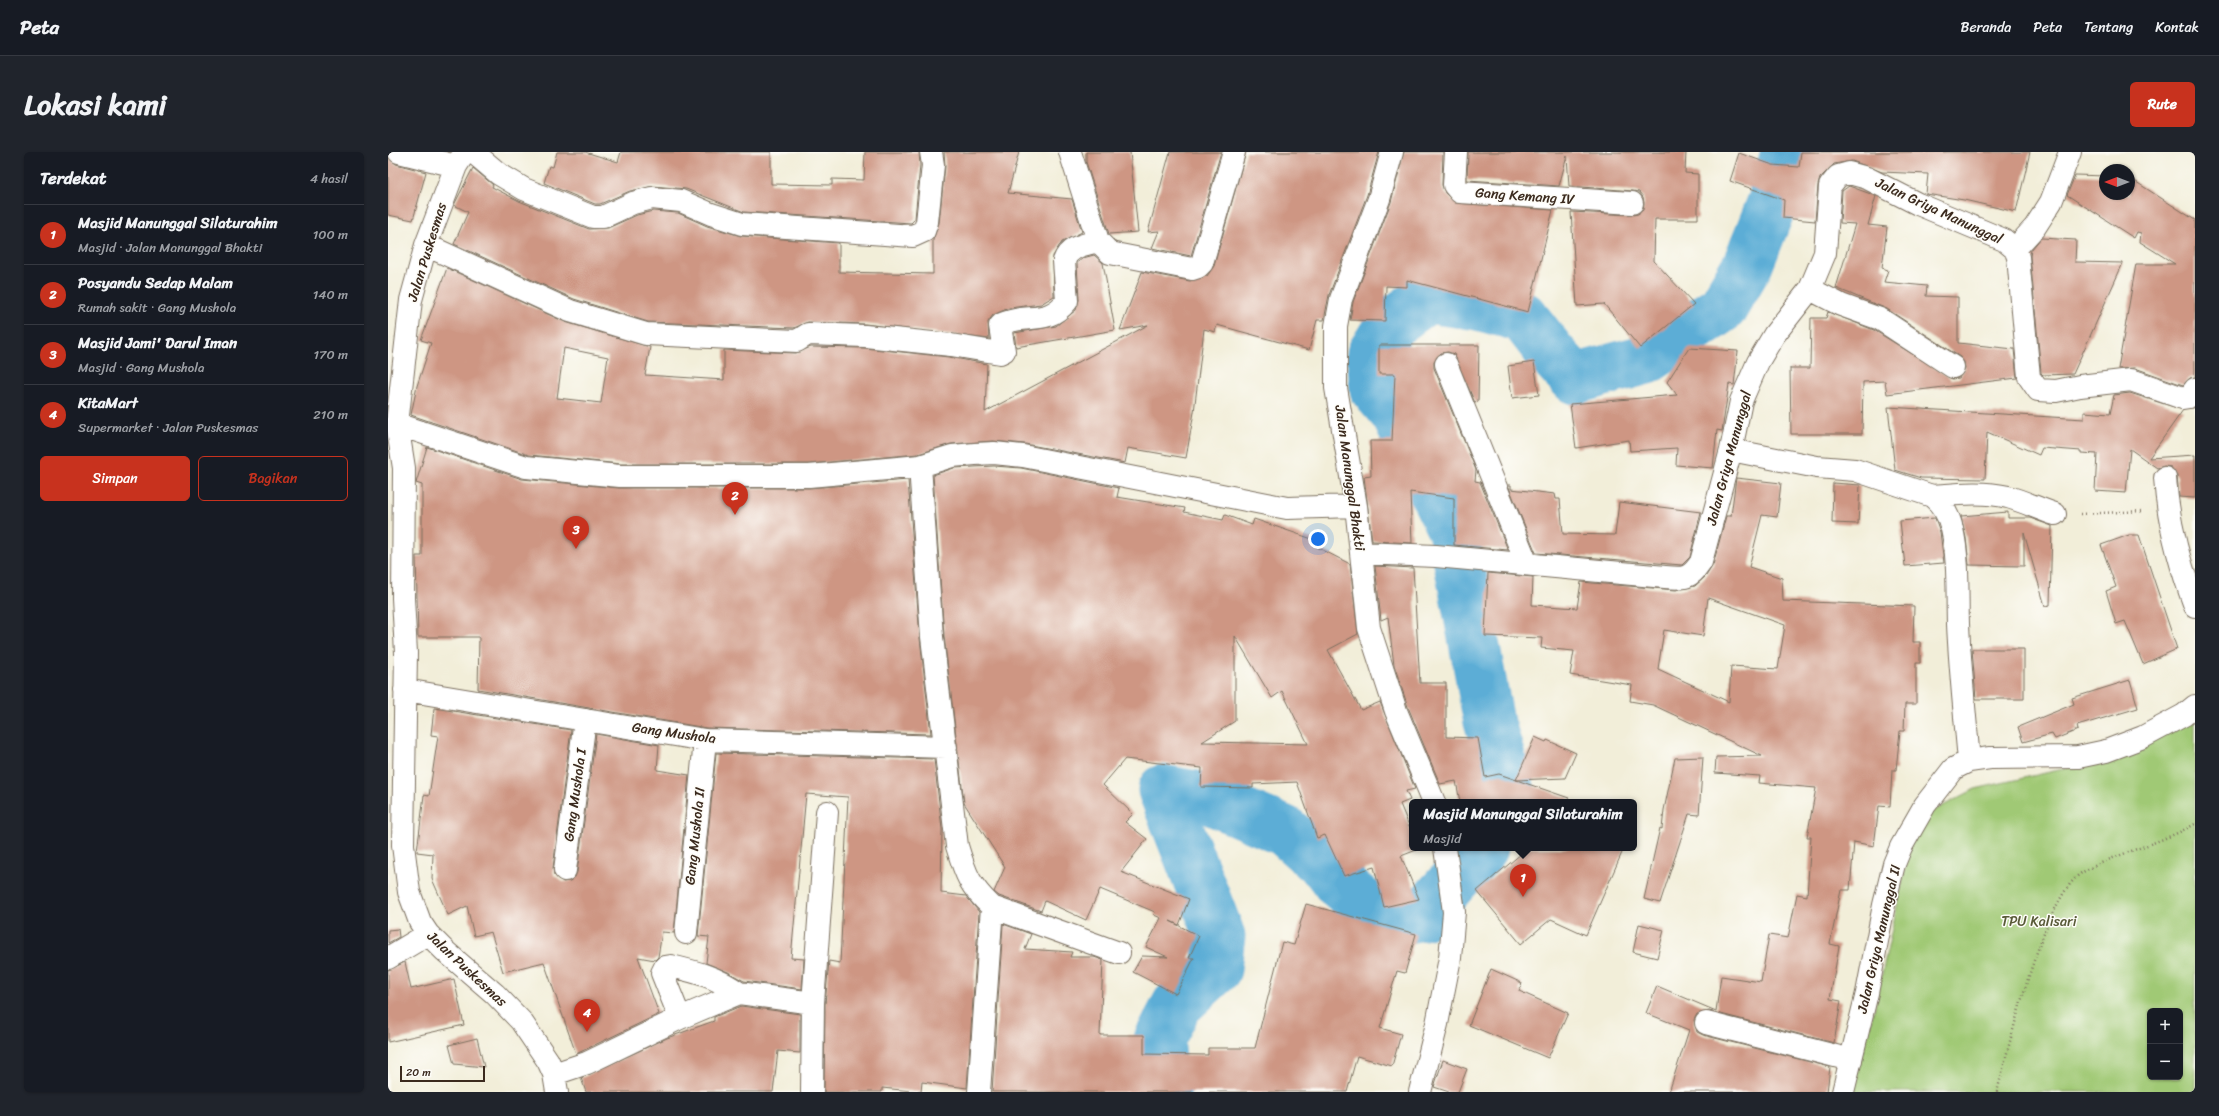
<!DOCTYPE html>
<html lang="id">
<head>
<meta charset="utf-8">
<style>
  :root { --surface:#171b24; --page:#20242c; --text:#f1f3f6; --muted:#9ea1a6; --line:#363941; --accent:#c8321e }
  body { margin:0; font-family:Sriracha,sans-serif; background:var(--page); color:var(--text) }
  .controls { position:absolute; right:12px; bottom:12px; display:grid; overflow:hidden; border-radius:6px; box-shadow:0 1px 3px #0004 }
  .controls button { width:36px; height:36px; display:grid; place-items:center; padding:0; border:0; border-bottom:1px solid var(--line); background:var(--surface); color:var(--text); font:20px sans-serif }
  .compass { position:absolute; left:1711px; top:12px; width:36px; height:36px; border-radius:50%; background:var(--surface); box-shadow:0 1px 3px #0004; rotate:270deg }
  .scale { position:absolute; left:12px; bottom:10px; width:85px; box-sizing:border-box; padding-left:4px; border:2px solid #3b2a1e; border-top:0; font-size:11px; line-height:14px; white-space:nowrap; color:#3b2a1e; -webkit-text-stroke:3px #fdfcf7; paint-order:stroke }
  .you { position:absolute; left:930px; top:387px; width:14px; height:14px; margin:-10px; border:3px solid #fff; border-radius:50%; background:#1a73e8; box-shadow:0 0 0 6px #1a73e833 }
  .badge { display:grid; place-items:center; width:26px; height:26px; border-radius:50%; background:var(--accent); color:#fff; font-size:13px; font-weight:700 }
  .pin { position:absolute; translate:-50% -33px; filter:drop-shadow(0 1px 2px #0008) }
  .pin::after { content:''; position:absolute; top:21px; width:14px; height:12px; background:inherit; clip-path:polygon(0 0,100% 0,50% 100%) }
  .popup { position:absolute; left:1021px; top:647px; width:228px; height:52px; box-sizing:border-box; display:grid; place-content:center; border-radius:6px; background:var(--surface); filter:drop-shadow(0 1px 3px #0005); font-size:13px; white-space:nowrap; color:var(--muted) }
  .popup b { font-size:15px; color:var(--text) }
  .popup::after { content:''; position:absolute; left:50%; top:100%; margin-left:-8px; border:8px solid transparent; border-top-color:var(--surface) }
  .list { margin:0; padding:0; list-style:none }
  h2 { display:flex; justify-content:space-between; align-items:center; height:52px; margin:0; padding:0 16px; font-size:17px }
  h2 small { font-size:13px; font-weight:400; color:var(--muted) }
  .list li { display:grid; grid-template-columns:26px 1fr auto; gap:12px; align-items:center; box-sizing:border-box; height:60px; padding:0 16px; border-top:1px solid var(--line) }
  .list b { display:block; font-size:15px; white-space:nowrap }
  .list p { margin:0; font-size:13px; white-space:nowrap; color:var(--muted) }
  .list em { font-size:13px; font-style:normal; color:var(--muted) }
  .actions { display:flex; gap:8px; padding:12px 16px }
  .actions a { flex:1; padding:9px 0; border:1px solid var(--accent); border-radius:6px; text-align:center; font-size:14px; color:var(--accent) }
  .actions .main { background:var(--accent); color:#fff }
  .map { position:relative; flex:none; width:1807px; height:940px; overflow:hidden; border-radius:6px }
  header { display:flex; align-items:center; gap:24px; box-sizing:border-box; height:56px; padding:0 20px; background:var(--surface); border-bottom:1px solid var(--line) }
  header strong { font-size:19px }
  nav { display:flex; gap:22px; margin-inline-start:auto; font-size:14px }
  .intro { display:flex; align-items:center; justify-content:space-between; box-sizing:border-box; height:96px; padding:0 24px }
  h1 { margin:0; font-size:28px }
  .button { padding:10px 18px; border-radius:6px; background:var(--accent); color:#fff; font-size:14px; font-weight:700 }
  main { display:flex; gap:24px; padding:0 24px }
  aside { flex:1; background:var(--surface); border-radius:6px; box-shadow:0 1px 3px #0004 }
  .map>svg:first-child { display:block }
  .green { fill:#a0c975; stroke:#6e7a4a; fill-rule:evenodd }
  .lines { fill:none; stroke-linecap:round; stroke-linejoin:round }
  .river { stroke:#5cadd6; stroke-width:51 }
  .building { fill:#ce9683; fill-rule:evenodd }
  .minor-casing { stroke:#7b6f5f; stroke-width:24 }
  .path { stroke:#7b6f5f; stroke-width:2.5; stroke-dasharray:1 3; stroke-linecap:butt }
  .minor { stroke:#fff; stroke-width:22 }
  .labels { text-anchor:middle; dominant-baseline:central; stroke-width:3; stroke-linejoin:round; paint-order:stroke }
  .street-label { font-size:14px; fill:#3b2a1e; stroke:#fdfcf7 }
  .park-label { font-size:14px; fill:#595a38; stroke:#fdfcf7 }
</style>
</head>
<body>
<header>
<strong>Peta</strong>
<nav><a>Beranda</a><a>Peta</a><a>Tentang</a><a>Kontak</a></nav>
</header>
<div class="intro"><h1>Lokasi kami</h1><a class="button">Rute</a></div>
<main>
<aside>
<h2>Terdekat<small>4 hasil</small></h2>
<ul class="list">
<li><span class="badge">1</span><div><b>Masjid Manunggal Silaturahim</b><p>Masjid · Jalan Manunggal Bhakti</p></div><em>100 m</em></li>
<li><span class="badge">2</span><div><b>Posyandu Sedap Malam</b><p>Rumah sakit · Gang Mushola</p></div><em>140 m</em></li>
<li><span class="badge">3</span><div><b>Masjid Jami' Darul Iman</b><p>Masjid · Gang Mushola</p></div><em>170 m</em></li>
<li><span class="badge">4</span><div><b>KitaMart</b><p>Supermarket · Jalan Puskesmas</p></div><em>210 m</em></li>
</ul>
<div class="actions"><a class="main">Simpan</a><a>Bagikan</a></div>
</aside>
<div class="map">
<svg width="1807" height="940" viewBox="0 0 1807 940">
  <rect width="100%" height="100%" fill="#fdfcf7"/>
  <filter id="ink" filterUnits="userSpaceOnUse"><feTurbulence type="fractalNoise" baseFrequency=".025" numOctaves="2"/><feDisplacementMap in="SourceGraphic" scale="8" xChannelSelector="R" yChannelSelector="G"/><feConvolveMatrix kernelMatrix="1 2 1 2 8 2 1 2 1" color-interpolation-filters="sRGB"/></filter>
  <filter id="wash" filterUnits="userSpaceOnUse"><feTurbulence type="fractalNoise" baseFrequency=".012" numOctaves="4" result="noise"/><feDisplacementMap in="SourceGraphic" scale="16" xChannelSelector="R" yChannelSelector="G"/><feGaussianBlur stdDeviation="0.9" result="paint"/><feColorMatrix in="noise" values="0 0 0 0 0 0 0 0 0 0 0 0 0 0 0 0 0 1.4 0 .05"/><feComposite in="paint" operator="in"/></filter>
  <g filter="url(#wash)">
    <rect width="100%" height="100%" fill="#f2eed9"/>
    <path class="green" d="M 1807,562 L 1807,940 L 1464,940 L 1487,854 L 1528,668 L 1587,637 L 1719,607 ZM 1762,859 L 1792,859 L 1792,925 L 1762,925 Z"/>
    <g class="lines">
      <path class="river" d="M 1125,650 L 1100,565 L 1065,379 L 1008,262 L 987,237 L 984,202 L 1003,172 L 1039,146 L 1090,153 L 1135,165 L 1163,201 L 1187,227 L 1259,207 L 1335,155 L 1360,112 L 1385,49 L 1398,0
        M 777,940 L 771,888 L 789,853 L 828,817 L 832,784 L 775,638 L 819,646 L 897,679 L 938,715 L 950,731 L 985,759 L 1009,768 L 1035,763 L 1095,696"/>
    </g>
    <g id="blocks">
      <path class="building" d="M 169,0 L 197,0 L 230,10 L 233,0 L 383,0 L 383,32 L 444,33 L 444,27 L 476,28 L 477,0 L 531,0 L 532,13 L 527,67 L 523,71 L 356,60 L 298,37 L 265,34 L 242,39 L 212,52 L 207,52 L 156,31 L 161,14 L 165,15 Z
        M 556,0 L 631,0 L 620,41 L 684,47 L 694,80 L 674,90 L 665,104 L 666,144 L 653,152 L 621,156 L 605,163 L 600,170 L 601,187 L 477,172 L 420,170 L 406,176 L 260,170 L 186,147 L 66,92 L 80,60 L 66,53 L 85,16 L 105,33 L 104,35 L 131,49 L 201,77 L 220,76 L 249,63 L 265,59 L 290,61 L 319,74 L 353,84 L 451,91 L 451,120 L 545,122 L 545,88 L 551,71 L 557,14 Z
        M 698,0 L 742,0 L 750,80 L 721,82 L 698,10 Z
        M 782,0 L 833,0 L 803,104 L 764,96 L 771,79 L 760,80 Z
        M 858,0 L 991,0 L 979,43 L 941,143 L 936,168 L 929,168 L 921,198 L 829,173 L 827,180 L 816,177 L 806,260 L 798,306 L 740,296 L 737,311 L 637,292 L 605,289 L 563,292 L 530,302 L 420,312 L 233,312 L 141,303 L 23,263 L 29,234 L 43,191 L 33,188 L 59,116 L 177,170 L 262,195 L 257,223 L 336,228 L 336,198 L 408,201 L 423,195 L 476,196 L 561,205 L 599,212 L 597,260 L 760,173 L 732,178 L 754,120 L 802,129 L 819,124 L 826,114 ZM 176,196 L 220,205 L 213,251 L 169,246 Z
        M 1016,0 L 1055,0 L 1054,33 L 1057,41 L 1067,51 L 1165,58 L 1140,160 L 1019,128 L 1019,135 L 998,134 L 997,169 L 962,168 L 965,150 L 1003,50 Z
        M 1080,0 L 1298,0 L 1297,21 L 1310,22 L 1310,67 L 1267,67 L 1266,109 L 1306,152 L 1252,196 L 1216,152 L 1189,154 L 1183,60 L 1244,63 L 1250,62 L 1255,58 L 1256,51 L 1255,45 L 1251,40 L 1245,39 L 1181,34 L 1179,4 L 1171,34 L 1079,28 Z
        M 1413,0 L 1642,0 L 1628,60 L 1576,48 L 1538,42 L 1540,22 L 1494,20 L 1464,9 L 1446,12 L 1432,26 L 1430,33 L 1427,69 L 1395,66 L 1396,48 L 1342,29 L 1351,1 L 1385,13 L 1411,15 Z
        M 0,5 L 8,12 L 38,20 L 25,68 L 0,63 Z
        M 1687,23 L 1717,24 L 1717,42 L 1741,42 L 1742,26 L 1807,68 L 1807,225 L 1802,226 L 1795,233 L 1747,216 L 1730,217 L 1748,112 L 1787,112 L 1752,90 L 1753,81 L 1749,80 L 1746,86 L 1679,43 Z
        M 1461,34 L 1488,44 L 1480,73 L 1499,75 L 1494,116 L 1500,118 L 1496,130 L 1539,134 L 1538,144 L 1570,145 L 1570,191 L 1626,197 L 1629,226 L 1499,242 L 1497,229 L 1475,230 L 1474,282 L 1403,282 L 1402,216 L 1422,216 L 1423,166 L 1438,166 L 1440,160 L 1486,178 L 1564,227 L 1571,226 L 1577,216 L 1576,210 L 1572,205 L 1499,157 L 1448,136 L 1467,72 L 1452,71 L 1454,39 Z
        M 1653,86 L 1688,88 L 1687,110 L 1735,111 L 1685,222 L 1655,223 L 1653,221 L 1642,104 L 1643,98 Z
        M 706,103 L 715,111 L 727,178 L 628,195 L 626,181 L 668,174 L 688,158 L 691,148 L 689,111 L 695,106 Z
        M 991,193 L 1091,193 L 1090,250 L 1087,251 L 1066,202 L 1060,200 L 1053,201 L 1046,210 L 1046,216 L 1088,318 L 1087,329 L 1092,330 L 1120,398 L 1066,393 L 1066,346 L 1022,340 L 1024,391 L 984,389 L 976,325 L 983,324 L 982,289 L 1004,289 L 1007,222 L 991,222 Z
        M 1301,196 L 1350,199 L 1346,233 L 1341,232 L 1334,279 L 1329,278 L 1325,316 L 1288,313 L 1289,296 L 1242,299 L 1241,288 L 1188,296 L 1182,252 L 1289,243 L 1279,230 Z
        M 1146,210 L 1151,243 L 1124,246 L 1120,214 Z
        M 1742,241 L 1795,258 L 1761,306 L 1807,303 L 1807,346 L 1791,345 L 1789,324 L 1783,315 L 1776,314 L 1769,316 L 1742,297 L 1738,341 L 1707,339 L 1709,302 L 1693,301 L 1693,299 L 1654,296 L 1651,303 L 1599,280 L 1597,327 L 1533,326 L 1507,318 L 1500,255 L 1696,267 L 1696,260 L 1722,262 L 1726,243 Z
        M 39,295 L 134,327 L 231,336 L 421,336 L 520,328 L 532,486 L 543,582 L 318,576 L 90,537 L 91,485 L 30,485 L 28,404 L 34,404 L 34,333 L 28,331 Z
        M 606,314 L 633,316 L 731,336 L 729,345 L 797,356 L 796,360 L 835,368 L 837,363 L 864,373 L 866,367 L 927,388 L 925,393 L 962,412 L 970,482 L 940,498 L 973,558 L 992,550 L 1027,637 L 1018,639 L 1022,648 L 1012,652 L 1024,681 L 1024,696 L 1031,697 L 1013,704 L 1031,747 L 996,755 L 986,715 L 956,724 L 937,683 L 929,686 L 909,630 L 865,632 L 865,636 L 813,635 L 814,616 L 737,607 L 715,633 L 745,662 L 737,670 L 759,687 L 733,720 L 801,747 L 791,773 L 782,769 L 811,784 L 801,806 L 806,806 L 788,842 L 745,820 L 754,804 L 780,805 L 758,795 L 773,766 L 766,763 L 767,760 L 712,737 L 698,768 L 657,749 L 653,759 L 611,744 L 606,740 L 617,715 L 576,651 L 556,484 L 545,323 L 566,316 ZM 847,484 L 884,546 L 894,539 L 920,592 L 814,590 L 847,569 Z
        M 1348,326 L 1393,331 L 1389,365 L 1374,363 L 1361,415 L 1394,426 L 1395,449 L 1526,454 L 1525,490 L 1532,490 L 1532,511 L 1528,511 L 1528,552 L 1517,552 L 1516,579 L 1512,579 L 1508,618 L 1504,618 L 1502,655 L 1491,654 L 1486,694 L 1466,690 L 1462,738 L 1453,738 L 1442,792 L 1451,794 L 1442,847 L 1453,849 L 1446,891 L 1321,859 L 1309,862 L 1306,868 L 1309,880 L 1315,883 L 1442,915 L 1439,940 L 1281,940 L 1301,878 L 1258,861 L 1269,834 L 1328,859 L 1333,824 L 1373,830 L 1381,783 L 1400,786 L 1409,742 L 1419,744 L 1423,685 L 1419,685 L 1428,636 L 1371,631 L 1372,624 L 1327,621 L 1328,605 L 1374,604 L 1265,553 L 1242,549 L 1244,533 L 1182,523 L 1186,499 L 1153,496 L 1154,486 L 1097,484 L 1100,421 L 1145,425 L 1144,453 L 1189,456 L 1193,430 L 1288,438 L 1307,434 L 1318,424 L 1325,413 L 1338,364 L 1343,364 ZM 1320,446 L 1397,473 L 1390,517 L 1343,514 L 1341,550 L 1270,517 L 1276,478 L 1315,484 Z
        M 1445,331 L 1472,333 L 1470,372 L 1444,371 Z
        M 1120,333 L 1123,333 L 1123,337 L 1167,342 L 1168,347 L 1172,347 L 1175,382 L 1227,383 L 1231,350 L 1313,360 L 1302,405 L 1294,413 L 1148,401 Z
        M 1620,360 L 1620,366 L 1642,366 L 1664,374 L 1662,453 L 1657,454 L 1636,381 L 1636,414 L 1581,413 L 1578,386 L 1573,364 Z
        M 1547,366 L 1552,380 L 1556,411 L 1517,414 L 1512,369 Z
        M 1741,383 L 1751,383 L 1789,497 L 1755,512 L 1737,469 L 1728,472 L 1718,439 L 1728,435 L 1713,393 Z
        M 987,414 L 1025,416 L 1032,531 L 1058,531 L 1058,585 L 1090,586 L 1097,625 L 1111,622 L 1181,646 L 1180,650 L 1072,650 L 1068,629 L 1052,632 L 1020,555 L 1006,513 L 1000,465 L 993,468 Z
        M 1584,497 L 1636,497 L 1636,547 L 1588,547 Z
        M 1742,528 L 1750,556 L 1689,574 L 1690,578 L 1667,587 L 1664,582 L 1635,590 L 1630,575 L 1686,552 L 1684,546 Z
        M 46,556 L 183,578 L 165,716 L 166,723 L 175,730 L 182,729 L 187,725 L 189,720 L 208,582 L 271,593 L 269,618 L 301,623 L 286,781 L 274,780 L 270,805 L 267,808 L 250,805 L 271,862 L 188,902 L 156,810 L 115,820 L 103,780 L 86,784 L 79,754 L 60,763 L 44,727 L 45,702 L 29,700 L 36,643 L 41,644 L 50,584 L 43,583 Z
        M 1147,585 L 1158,590 L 1159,588 L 1188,601 L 1177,626 L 1128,628 Z
        M 328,601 L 546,607 L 554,677 L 553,741 L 578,744 L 591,760 L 579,936 L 534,930 L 533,940 L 494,936 L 494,940 L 436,940 L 437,852 L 441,809 L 452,811 L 460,645 L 418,642 L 403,806 L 416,807 L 414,837 L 356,829 L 340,820 L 318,811 L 321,785 L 310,784 Z
        M 1315,605 L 1311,663 L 1301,662 L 1272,751 L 1256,747 L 1272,676 L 1274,677 L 1276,658 L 1287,606 Z
        M 1140,696 L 1236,696 L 1198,783 L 1163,767 L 1133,792 L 1089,739 Z
        M 918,752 L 1028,782 L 1017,821 L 1009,819 L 992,876 L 1013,882 L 1004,914 L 969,904 L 959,940 L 604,940 L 615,772 L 643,782 L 637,797 L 684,800 L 682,805 L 706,805 L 715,808 L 712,883 L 756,883 L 756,902 L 820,903 L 820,896 L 867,896 L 894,790 L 906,793 Z
        M 1251,772 L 1276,778 L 1269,806 L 1245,800 Z
        M 10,777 L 11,785 L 0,791 L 0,778 Z
        M 17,810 L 23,837 L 66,827 L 76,873 L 0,890 L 0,818 Z
        M 1103,817 L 1134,831 L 1131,839 L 1180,861 L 1160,906 L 1081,873 Z
        M 353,854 L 412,862 L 412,901 L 390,899 L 385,940 L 198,940 L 193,926 L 279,886 L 326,869 L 326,865 Z
        M 89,886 L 96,915 L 66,912 L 61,893 Z
        M 1055,908 L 1079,917 L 1070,940 L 1061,940 L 1046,935 Z"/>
    </g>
  </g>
  <g filter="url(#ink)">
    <use href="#blocks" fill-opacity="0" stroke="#7b6f5f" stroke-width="1"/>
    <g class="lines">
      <g class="minor-casing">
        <path id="minor" d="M 11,0 L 68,14
          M 77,0 L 68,14 L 38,93 L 23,148 L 9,272 L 16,316 L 15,446 L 18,501 L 15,693 L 21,740 L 32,770 L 40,782 L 57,799 L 107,842 L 133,869 L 160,909 L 166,922 L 169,940
          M 85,0 L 111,22 L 136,37 L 205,65 L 215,65 L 245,51 L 264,46 L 293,49 L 323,62 L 354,72 L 525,84 L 536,79 L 539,70 L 545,13 L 543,0
          M 682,0 L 710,89 L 722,101 L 804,117 L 810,115 L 814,111 L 846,0
          M 1004,0 L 991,47 L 953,147 L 948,174 L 948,236 L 968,354 L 981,476 L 1008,559 L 1046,650
          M 1068,0 L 1066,33 L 1072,40 L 1244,51
          M 38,93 L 182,159 L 258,182 L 409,189 L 420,182 L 477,184 L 563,193 L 612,201 L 616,199 L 612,174 L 614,172 C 639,160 658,175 679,149 L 676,109 C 681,94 696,93 710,89
          M 1627,97 L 1647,75 L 1663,50 L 1682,0
          M 1422,137 L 1453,153 L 1492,167 L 1565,215
          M 1058,212 L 1139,412
          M 9,272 L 138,315 L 232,324 L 421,324 L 532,314 L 564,304 L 587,302 L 606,301 L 635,304 L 899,356 L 968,354
          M 1343,298 L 1429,315 L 1467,318 L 1544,344 C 1555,353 1561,363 1564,377 C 1571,407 1569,441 1570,472 C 1572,517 1577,563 1581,609
          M 532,314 L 544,485 L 569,694 C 578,724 582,734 604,755 L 731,801
          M 1777,326 C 1780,371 1791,411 1807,454
          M 1544,344 C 1569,342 1595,339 1620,345 C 1635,349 1651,357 1667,362
          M 973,401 L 1048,404 L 1277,425 C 1296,427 1302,427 1313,410 L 1343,298 L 1353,249 L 1370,210 L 1386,183 L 1422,137 L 1437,101 L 1442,34 L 1450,24 L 1461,21 L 1479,26 L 1530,52 L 1616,88 L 1627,97 L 1630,105 L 1641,225 L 1650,238 L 1668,239 L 1692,234 L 1743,228 L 1795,246 L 1801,245 L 1807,237
          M 17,538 L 317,588 L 558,595
          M 177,718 L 197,568
          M 298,781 L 317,588
          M 0,806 L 40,782
          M 292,866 L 274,821 L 277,815 L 283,814 C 308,820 329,825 351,841
          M 1318,871 L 1463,908
          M 166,922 L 199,911 L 292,866 L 351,841 L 425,851
          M 424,940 L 425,851 L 439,660
          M 591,940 L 604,755
          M 1032,940 L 1049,872 L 1062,806 L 1066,760 L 1057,696
          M 1455,940 L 1479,841 L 1496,753 L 1506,712 L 1513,695 L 1537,653 L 1565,617 L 1581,609 L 1602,606 L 1690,605 L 1718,599 L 1755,585 L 1796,563 L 1807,554"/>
      </g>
      <path class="path" d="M 1692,362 L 1755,359
        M 1609,940 C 1621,894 1656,742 1695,720 C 1731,700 1772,692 1807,672"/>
      <use href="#minor" class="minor"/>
    </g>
  </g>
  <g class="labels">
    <g class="street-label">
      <text transform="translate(1137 44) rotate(4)">Gang Kemang IV</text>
      <text transform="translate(1551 59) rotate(25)">Jalan Griya Manunggal</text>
      <text transform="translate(39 100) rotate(-73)">Jalan Puskesmas</text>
      <text transform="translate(1341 306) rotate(-75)">Jalan Griya Manunggal</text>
      <text transform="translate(962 326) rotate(82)">Jalan Manunggal Bhakti</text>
      <text transform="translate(286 581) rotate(8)">Gang Mushola</text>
      <text transform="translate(187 643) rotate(-82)">Gang Mushola I</text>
      <text transform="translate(307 684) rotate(-84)">Gang Mushola II</text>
      <text transform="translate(1491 787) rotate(-77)">Jalan Griya Manunggal II</text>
      <text transform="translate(79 817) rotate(43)">Jalan Puskesmas</text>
    </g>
    <g class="park-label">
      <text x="1651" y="769">TPU Kalisari</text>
    </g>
  </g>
</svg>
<div class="controls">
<button>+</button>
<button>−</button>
</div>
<svg class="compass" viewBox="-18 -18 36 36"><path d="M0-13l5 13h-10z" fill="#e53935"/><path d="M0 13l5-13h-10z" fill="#9ea1a6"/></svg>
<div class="scale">20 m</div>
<div class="you"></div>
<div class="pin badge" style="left:1135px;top:745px">1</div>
<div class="popup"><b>Masjid Manunggal Silaturahim</b>Masjid</div>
<div class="pin badge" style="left:347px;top:363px">2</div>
<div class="pin badge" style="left:188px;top:397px">3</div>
<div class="pin badge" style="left:199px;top:880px">4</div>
</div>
</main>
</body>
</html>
